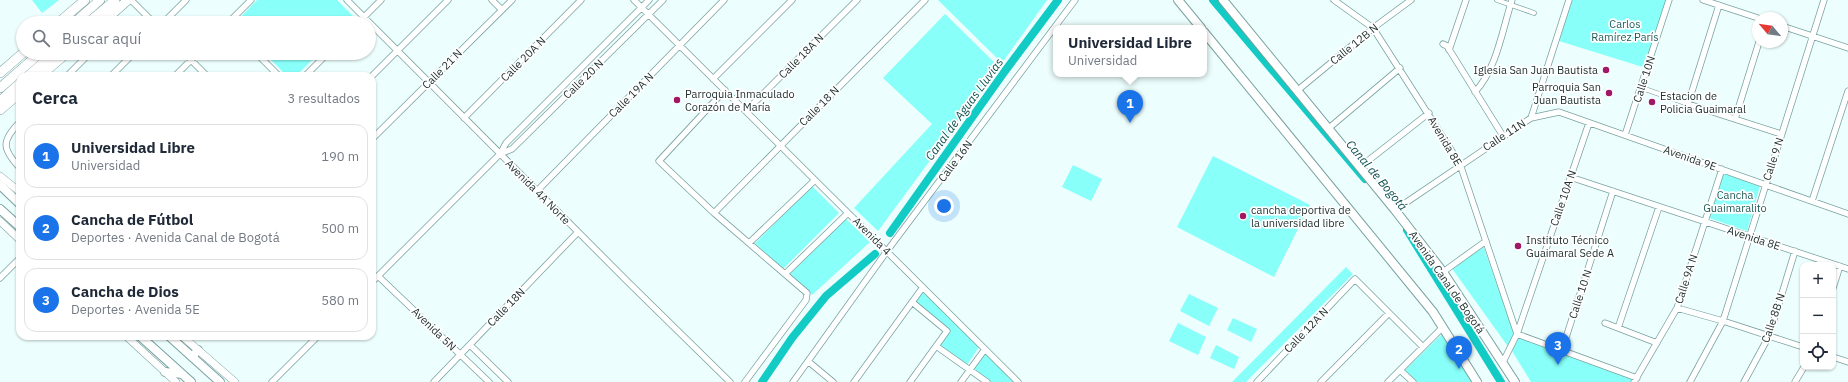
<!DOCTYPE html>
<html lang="es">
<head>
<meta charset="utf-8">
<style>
  :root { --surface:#fff; --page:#f6f6f7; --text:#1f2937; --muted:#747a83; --line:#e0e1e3; --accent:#1a73e8 }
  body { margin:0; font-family:"IBM Plex Sans",sans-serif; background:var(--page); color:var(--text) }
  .controls { position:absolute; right:12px; bottom:12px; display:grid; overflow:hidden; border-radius:8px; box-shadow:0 1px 3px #0004 }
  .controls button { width:36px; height:36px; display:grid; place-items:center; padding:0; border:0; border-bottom:1px solid var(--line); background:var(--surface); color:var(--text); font:20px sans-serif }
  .compass { position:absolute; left:1752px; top:12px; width:36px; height:36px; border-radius:50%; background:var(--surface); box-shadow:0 1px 3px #0004; rotate:299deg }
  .you { position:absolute; left:944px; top:206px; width:14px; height:14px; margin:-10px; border:3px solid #fff; border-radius:50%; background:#1a73e8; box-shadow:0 0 0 6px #1a73e833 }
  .badge { display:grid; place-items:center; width:26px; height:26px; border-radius:50%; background:var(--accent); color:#fff; font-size:13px; font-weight:700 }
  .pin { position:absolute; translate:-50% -33px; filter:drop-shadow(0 1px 2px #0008) }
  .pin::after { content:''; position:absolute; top:21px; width:14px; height:12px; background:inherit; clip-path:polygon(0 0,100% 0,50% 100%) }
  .popup { position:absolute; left:1053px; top:25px; width:154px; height:52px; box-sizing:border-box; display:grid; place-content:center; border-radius:8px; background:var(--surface); filter:drop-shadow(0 1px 3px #0005); font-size:13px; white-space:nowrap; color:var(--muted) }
  .popup b { font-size:15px; color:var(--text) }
  .popup::after { content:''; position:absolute; left:50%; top:100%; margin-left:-8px; border:8px solid transparent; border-top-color:var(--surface) }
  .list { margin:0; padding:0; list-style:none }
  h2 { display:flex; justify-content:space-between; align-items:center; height:52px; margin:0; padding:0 16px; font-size:17px }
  h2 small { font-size:13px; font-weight:400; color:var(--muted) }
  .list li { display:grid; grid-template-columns:26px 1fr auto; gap:12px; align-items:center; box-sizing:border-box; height:64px; margin:0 8px 8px; padding:0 8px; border:1px solid var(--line); border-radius:12px }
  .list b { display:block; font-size:15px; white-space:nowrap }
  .list p { margin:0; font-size:13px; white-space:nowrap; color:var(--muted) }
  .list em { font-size:13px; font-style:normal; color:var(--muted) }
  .icon { flex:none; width:22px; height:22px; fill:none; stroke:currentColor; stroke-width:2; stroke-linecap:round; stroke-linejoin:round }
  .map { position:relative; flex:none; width:1848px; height:382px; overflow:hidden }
  .search { position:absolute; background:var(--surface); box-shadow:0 1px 3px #0004; left:16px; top:16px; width:360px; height:44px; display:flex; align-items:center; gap:10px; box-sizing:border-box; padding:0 14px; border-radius:22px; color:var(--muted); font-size:15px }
  .panel { position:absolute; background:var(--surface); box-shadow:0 1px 3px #0004; left:16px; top:72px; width:360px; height:268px; border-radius:12px }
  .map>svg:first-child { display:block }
  .green { fill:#88fff9 }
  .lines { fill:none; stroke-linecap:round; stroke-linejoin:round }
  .canal { stroke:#13cbc5; stroke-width:8 }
  .pedestrian-casing { stroke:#77a29f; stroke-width:5.5 }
  .minor-casing { stroke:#77a29f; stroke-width:7 }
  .tertiary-casing { stroke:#77a29f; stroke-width:8 }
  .secondary-casing { stroke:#77a29f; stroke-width:10 }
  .primary-casing { stroke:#77a29f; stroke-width:10 }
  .pedestrian { stroke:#fff; stroke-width:4 }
  .minor { stroke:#fff; stroke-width:5.5 }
  .tertiary { stroke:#fff; stroke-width:7 }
  .secondary { stroke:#fff; stroke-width:8 }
  .primary { stroke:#fff; stroke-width:9 }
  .poi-dot { fill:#9f1765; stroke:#fff; stroke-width:1.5 }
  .labels { text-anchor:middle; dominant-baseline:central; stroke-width:3.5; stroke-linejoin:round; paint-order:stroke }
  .park-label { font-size:11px; fill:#1c5c59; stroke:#fff }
  .street-label { font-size:11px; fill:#203130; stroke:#fff }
  .poi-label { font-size:11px; fill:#203130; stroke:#fff; text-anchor:start }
  .water-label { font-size:12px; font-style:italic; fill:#094f4d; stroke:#fff }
</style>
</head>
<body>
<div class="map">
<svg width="1848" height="382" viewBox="0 0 1848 382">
  <rect width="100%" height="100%" fill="#ecfefd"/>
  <path class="green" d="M 32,0 L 59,0 L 42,13 Z
    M 257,0 L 337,0 L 355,18 L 349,23 L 235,23 Z
    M 938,0 L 1047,0 L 1002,63 Z
    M 1572,0 L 1667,0 L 1646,68 L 1559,41 Z
    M 945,14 L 999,67 L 878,231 L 854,208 L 932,124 L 883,78 Z
    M 264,53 L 319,53 L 296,76 L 287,76 Z
    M 1213,156 L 1310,205 L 1274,277 L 1177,227 Z
    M 1073,165 L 1102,179 L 1091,201 L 1062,187 Z
    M 1723,173 L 1760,186 L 1747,231 L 1709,218 Z
    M 812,186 L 839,213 L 782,270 L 755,243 Z
    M 846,219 L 870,242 L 812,295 L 789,275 Z
    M 1483,245 L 1514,334 L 1509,348 L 1451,267 Z
    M 1346,267 L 1353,274 L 1246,382 L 1232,382 Z
    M 921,289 L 979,347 L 967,365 L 936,343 L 947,329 L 913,300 Z
    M 1189,294 L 1218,308 L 1209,326 L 1180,311 Z
    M 1233,318 L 1257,329 L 1251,342 L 1227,330 Z
    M 1178,323 L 1206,337 L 1198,355 L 1169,341 Z
    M 1442,334 L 1461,357 L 1479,382 L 1417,382 L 1405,370 Z
    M 1518,337 L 1634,379 L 1632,382 L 1531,382 L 1512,351 Z
    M 1216,345 L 1239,357 L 1234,369 L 1210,358 Z
    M 983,351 L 1014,382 L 991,382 L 972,368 Z"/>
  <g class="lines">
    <path class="canal" d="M 1213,0 L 1365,179
      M 1407,230 L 1501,382
      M 890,233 L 1005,71 L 1058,0
      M 762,382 L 792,338 L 826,296 L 875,254"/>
    <g class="pedestrian-casing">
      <path id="pedestrian" d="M 1497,0 L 1534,13
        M 1642,88 L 1688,104"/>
    </g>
    <g class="minor-casing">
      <path id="minor" d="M 131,0 L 154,23
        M 347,0 L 628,282 L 730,382
        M 492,0 L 502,10
        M 634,0 L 1018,382
        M 1334,0 L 1373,28 L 1460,164 L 1517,334 L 1637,378
        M 1703,0 L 1758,18
        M 1719,5 L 1688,104 L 1781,134
        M 163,23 L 186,0
        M 228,23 L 251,0
        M 358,23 L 381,0
        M 1782,26 L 1848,48
        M 1443,44 L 1447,46 L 1503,136
        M 1449,50 L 1466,0
        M 184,53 L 207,76
        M 256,53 L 279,76
        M 67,76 L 90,53
        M 111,76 L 134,53
        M 175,76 L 198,53
        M 305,76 L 328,53
        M 372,76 L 448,0
        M 713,79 L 792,0
        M 725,90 L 659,161 L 714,213 L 807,293 L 806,300 L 745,382
        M 1298,90 L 1373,28 L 1411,0
        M 1475,92 C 1497,68 1502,31 1512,0
        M 746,111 L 857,0
        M 464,118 L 581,0
        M 1531,118 L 1559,112 L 1848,214
        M 1735,119 L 1759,42
        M 20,122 C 1,141 2,149 20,168
        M 1329,128 L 1400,68
        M 1625,135 L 1669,0
        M 372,139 L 512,0
        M 500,154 L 512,149 L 663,0
        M 1360,167 L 1429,113
        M 1570,177 L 1848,269
        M 537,191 L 724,0
        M 1812,201 L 1848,91
        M 1395,210 L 1531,118 L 1569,0
        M 714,213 L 925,0
        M 749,243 L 815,180
        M 1443,272 L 1486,241
        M 785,274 L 848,213
        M 378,276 L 489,382
        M 0,278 L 20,258
        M 372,282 L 500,154 L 506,143 L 649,0
        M 1833,288 L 1840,266
        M 1677,308 L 1723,321 L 1803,347
        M 1605,323 L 1657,343
        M 1618,328 L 1659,207
        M 470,345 L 508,382
        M 936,346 L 987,382
        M 1562,350 L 1613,191
        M 1833,357 L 1848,362
        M 809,362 L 833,382
        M 1503,362 L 1517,334 L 1589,123
        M 1400,370 L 1413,382
        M 272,382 L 318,336
        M 434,382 L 578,232
        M 793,382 L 887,251 L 1075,0
        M 854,382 L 923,287
        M 910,382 L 947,331 L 912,302
        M 961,382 L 985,349
        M 1257,382 L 1355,279 L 1423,347
        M 1321,382 L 1389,313
        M 1388,382 L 1443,327
        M 1634,382 L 1677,308 L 1722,169
        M 1690,382 L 1723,321 L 1824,0
        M 1744,382 L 1769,336 L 1795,251
        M 1795,382 L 1804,367"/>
    </g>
    <g class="tertiary-casing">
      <path id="tertiary" d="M 0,176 L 20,192
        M 0,221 L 20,240
        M 126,336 L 176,382
        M 182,336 L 235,382"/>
    </g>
    <g class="secondary-casing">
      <path id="secondary" d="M 1178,0 L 1201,28
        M 1223,0 L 1395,210 L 1443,272 L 1515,382
        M 1204,32 L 1433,312 L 1477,382
        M 0,185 L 20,204
        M 0,209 L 20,227
        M 140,336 L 191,382
        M 169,336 L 220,382
        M 192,357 L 198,350
        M 165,372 L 182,374"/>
    </g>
    <g class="primary-casing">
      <path id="primary" d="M 58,23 L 85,0
        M 74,23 L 100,0
        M 88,23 L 115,0
        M 102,23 L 128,0
        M 0,73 L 23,53
        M 28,76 L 54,53
        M 40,76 L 67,53
        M 0,88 L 40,53
        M 0,101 L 20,83
        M 0,110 L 20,93"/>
    </g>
    <use href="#pedestrian" class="pedestrian"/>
    <use href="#minor" class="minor"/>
    <use href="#tertiary" class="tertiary"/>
    <use href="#secondary" class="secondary"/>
    <use href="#primary" class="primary"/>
  </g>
  <g class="poi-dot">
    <circle cx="1606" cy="70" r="4"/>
    <circle cx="1609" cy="93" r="4"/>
    <circle cx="677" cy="100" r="4"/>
    <circle cx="1652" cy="102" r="4"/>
    <circle cx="1243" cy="216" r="4"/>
    <circle cx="1518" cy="246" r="4"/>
  </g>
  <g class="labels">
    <g class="park-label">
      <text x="1625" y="24">Carlos<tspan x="1625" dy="13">Ramírez París</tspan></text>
      <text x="1735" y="195">Cancha<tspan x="1735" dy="13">Guaimaralito</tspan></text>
    </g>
    <g class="street-label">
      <text transform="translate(1354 44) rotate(-39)">Calle 12B N</text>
      <text transform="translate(801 56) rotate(-45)">Calle 18A N</text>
      <text transform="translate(523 59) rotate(-45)">Calle 20A N</text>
      <text transform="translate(442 69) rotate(-45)">Calle 21 N</text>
      <text transform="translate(583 79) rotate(-44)">Calle 20 N</text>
      <text transform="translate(1644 79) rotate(-72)">Calle 10N</text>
      <text transform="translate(631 95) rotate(-45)">Calle 19A N</text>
      <text transform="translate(819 106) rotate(-45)">Calle 18 N</text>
      <text transform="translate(1504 135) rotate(-33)">Calle 11N</text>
      <text transform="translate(1445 141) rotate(59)">Avenida 8E</text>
      <text transform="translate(1690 158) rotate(19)">Avenida 9E</text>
      <text transform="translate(1773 159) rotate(-72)">Calle 9 N</text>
      <text transform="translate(955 161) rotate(-53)">Calle 16N</text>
      <text transform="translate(538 192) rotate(45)">Avenida 4A Norte</text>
      <text transform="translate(1563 198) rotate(-71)">Calle 10A N</text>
      <text transform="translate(872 236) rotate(45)">Avenida 4</text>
      <text transform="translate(1754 238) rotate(18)">Avenida 8E</text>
      <text transform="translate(1686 279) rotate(-72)">Calle 9A N</text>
      <text transform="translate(1447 282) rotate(55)">Avenida Canal de Bogotá</text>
      <text transform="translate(1580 294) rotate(-72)">Calle 10 N</text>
      <text transform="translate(506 307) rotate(-46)">Calle 18N</text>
      <text transform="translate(1773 318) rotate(-71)">Calle 8B N</text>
      <text transform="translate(434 329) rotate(44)">Avenida 5N</text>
      <text transform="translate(1306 330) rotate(-46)">Calle 12A N</text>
    </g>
    <g class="poi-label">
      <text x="1598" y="70" text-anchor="end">Iglesia San Juan Bautista</text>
      <text x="1601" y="87" text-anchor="end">Parroquia San<tspan x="1601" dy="13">Juan Bautista</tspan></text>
      <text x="685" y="94">Parroquia Inmaculado<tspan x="685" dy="13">Corazón de María</tspan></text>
      <text x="1660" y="96">Estacion de<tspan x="1660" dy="13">Policia Guaimaral</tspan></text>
      <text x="1251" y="210">cancha deportiva de<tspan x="1251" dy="13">la universidad libre</tspan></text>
      <text x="1526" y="240">Instituto Técnico<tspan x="1526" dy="13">Guaimaral Sede A</tspan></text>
    </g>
    <g class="water-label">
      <text transform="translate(964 109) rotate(-54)">Canal de Aguas Lluvias</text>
      <text transform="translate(1377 175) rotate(50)">Canal de Bogotá</text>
    </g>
  </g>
</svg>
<div class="controls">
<button>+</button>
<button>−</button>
<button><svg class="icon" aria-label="locate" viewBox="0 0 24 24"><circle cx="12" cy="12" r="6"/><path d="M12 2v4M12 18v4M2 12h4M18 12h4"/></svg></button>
</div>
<svg class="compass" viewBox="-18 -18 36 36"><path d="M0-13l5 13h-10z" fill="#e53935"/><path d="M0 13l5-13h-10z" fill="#747a83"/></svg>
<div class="you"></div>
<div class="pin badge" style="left:1130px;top:123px">1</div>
<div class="popup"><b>Universidad Libre</b>Universidad</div>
<div class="pin badge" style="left:1459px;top:369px">2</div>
<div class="pin badge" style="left:1558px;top:365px">3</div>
<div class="search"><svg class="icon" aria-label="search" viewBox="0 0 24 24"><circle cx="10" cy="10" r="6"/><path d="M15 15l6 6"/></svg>Buscar aquí</div>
<section class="panel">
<h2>Cerca<small>3 resultados</small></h2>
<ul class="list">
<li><span class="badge">1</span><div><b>Universidad Libre</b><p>Universidad</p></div><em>190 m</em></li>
<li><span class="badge">2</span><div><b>Cancha de Fútbol</b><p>Deportes · Avenida Canal de Bogotá</p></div><em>500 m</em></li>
<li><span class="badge">3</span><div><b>Cancha de Dios</b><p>Deportes · Avenida 5E</p></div><em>580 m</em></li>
</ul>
</section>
</div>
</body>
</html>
